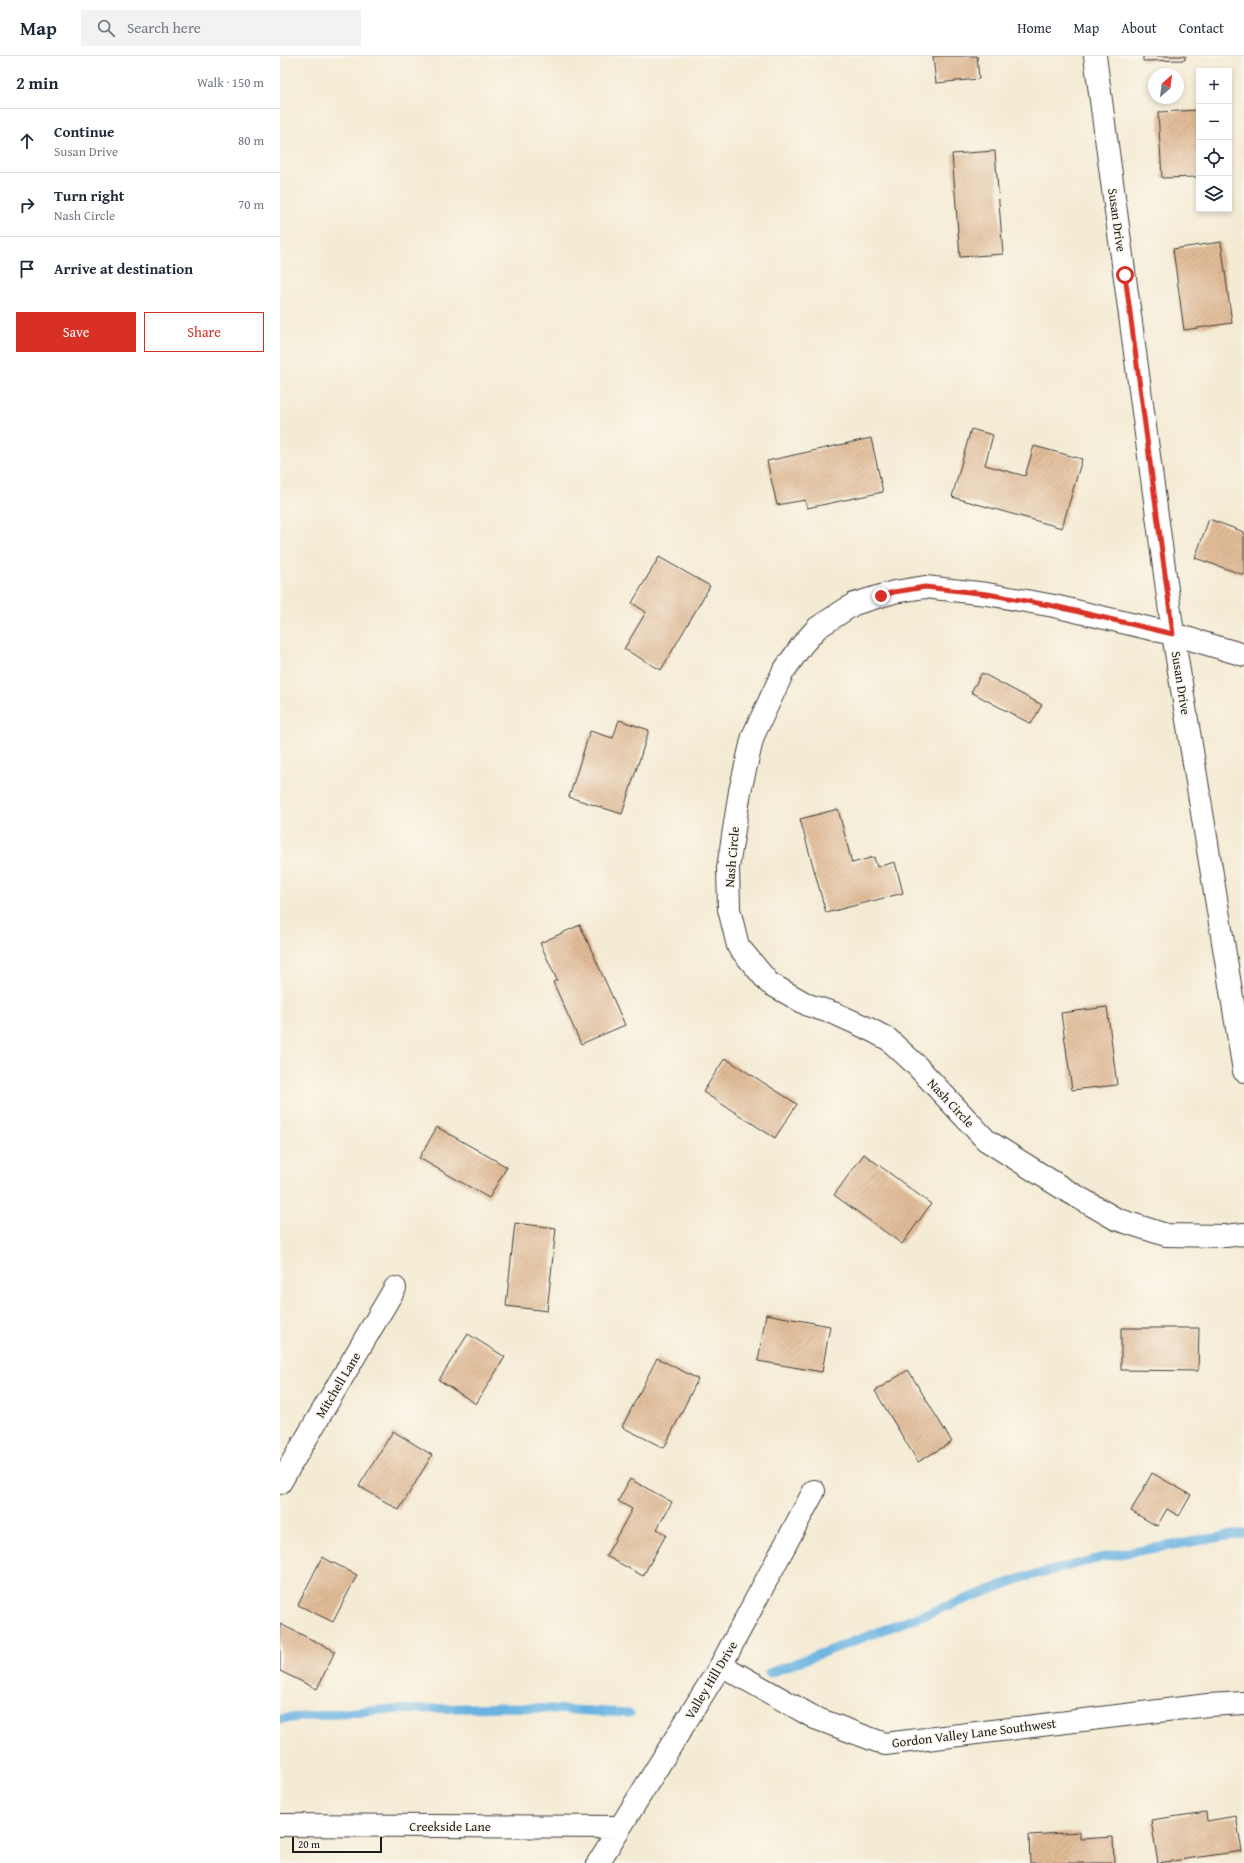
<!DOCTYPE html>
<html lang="en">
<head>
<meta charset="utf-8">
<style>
  :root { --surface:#fff; --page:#f2f2f3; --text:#1f2937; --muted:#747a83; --line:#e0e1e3; --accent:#d93025 }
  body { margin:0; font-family:"Gentium Book Plus",serif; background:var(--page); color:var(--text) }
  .controls { position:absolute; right:12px; top:12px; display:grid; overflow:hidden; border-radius:0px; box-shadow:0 2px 6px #0003 }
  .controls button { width:36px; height:36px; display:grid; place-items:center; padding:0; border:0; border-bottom:1px solid var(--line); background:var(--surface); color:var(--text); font:20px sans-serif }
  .compass { position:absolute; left:868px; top:12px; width:36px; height:36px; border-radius:50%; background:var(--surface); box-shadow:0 2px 6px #0003; rotate:28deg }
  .scale { position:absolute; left:12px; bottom:10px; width:90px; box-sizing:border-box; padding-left:4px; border:2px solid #1c1c1c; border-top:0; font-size:11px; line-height:14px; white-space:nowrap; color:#1c1c1c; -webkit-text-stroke:3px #fbf7ec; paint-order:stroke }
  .stop { position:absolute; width:12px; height:12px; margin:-9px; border:3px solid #d93025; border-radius:50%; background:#fff }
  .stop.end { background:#d93025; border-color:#fff; box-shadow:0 1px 4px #0008 }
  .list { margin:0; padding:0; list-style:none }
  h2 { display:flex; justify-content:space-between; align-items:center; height:52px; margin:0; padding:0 16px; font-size:17px }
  h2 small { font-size:13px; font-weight:400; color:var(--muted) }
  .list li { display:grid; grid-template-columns:26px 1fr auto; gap:12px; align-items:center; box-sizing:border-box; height:64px; padding:0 16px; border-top:1px solid var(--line) }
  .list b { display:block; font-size:15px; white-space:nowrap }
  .list p { margin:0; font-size:13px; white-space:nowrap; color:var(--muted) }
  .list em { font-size:13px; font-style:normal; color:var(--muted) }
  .actions { display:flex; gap:8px; padding:12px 16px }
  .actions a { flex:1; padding:9px 0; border:1px solid var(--accent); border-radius:0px; text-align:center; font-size:14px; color:var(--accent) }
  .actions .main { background:var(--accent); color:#fff }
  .icon { flex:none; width:22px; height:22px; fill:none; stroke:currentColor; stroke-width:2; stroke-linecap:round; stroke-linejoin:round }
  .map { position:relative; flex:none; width:964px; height:1807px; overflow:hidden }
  header { display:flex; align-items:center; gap:24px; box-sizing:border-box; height:56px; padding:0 20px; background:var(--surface); border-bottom:1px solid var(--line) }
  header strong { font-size:19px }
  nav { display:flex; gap:22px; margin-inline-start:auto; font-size:14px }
  .search { width:280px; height:36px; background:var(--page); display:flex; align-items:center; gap:10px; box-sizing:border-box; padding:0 14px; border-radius:0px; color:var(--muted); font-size:15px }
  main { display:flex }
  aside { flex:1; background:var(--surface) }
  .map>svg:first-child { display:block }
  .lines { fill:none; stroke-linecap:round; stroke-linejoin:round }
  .stream { stroke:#69b2e1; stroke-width:9 }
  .building { fill:url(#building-hatch) }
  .minor-casing { stroke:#3c3b38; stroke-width:24 }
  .minor { stroke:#fff; stroke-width:22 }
  .route { stroke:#d93025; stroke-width:5 }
  .labels { text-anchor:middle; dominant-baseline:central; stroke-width:3; stroke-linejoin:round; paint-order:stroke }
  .street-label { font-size:13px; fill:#1c1c1c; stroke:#fbf7ec }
</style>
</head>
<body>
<header>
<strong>Map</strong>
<div class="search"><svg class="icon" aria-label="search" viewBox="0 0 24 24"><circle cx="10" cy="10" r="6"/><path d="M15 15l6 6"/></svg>Search here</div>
<nav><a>Home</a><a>Map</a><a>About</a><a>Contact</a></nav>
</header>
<main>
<aside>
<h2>2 min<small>Walk · 150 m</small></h2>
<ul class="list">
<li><svg class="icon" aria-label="ahead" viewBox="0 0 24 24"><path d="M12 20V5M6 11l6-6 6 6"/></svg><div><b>Continue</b><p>Susan Drive</p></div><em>80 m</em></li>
<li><svg class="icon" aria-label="right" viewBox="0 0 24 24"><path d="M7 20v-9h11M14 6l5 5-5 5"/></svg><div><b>Turn right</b><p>Nash Circle</p></div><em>70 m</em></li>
<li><svg class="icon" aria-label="arrive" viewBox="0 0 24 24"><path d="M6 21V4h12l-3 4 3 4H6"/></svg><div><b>Arrive at destination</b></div></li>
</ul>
<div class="actions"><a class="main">Save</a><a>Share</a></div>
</aside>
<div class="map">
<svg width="964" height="1807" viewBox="0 0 964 1807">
  <defs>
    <pattern id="building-hatch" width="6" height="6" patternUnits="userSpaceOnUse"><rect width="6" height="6" fill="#e1bb97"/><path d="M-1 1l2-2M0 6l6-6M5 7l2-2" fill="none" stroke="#c0a082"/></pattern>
  </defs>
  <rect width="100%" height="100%" fill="#fbf7ec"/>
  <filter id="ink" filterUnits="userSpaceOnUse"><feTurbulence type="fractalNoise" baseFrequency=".025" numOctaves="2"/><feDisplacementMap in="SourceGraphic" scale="8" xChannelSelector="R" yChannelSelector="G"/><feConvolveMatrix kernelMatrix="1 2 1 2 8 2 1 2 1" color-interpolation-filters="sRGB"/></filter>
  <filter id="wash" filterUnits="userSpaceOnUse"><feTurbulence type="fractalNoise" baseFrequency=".012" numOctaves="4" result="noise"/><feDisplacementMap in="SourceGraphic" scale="16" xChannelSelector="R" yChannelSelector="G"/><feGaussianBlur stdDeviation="0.9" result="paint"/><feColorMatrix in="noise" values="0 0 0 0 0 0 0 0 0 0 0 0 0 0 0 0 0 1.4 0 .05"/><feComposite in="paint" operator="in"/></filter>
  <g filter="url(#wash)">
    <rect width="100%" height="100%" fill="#f4ebd4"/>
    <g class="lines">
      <path class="stream" d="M 489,1617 L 742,1522 L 828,1500 L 964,1477
        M 0,1663 L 97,1654 L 232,1651 L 349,1657"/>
    </g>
    <g id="blocks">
      <path class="building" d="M 653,0 L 697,0 L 699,23 L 656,27 Z
        M 863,0 L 905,0 L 905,4 L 863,5 Z
        M 919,54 L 919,121 L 882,122 L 878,56 Z
        M 715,95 L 723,198 L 680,201 L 672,98 Z
        M 941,186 L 952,267 L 904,274 L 893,193 Z
        M 691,373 L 713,379 L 705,409 L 745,420 L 754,390 L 802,403 L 782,472 L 672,441 Z
        M 591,382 L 603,436 L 527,452 L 525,444 L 497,449 L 487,405 Z
        M 929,463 L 964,476 L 964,519 L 915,502 Z
        M 379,501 L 430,530 L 381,614 L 344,593 L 366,556 L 352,547 Z
        M 702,617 L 762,649 L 751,668 L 691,636 Z
        M 339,664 L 369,674 L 342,758 L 289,741 L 310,675 L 333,682 Z
        M 558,753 L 572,807 L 594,801 L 597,811 L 615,806 L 623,837 L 546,857 L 520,763 Z
        M 300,869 L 345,969 L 301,988 L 273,926 L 277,924 L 260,887 Z
        M 827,951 L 837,1029 L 792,1034 L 781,957 Z
        M 445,1002 L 517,1048 L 495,1082 L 423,1036 Z
        M 157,1071 L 227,1111 L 209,1142 L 139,1102 Z
        M 584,1098 L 651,1148 L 622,1188 L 554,1139 Z
        M 235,1167 L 276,1172 L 267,1255 L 226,1250 Z
        M 486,1258 L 550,1270 L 542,1316 L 478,1305 Z
        M 841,1272 L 919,1272 L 918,1315 L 841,1314 Z
        M 188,1278 L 225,1301 L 196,1348 L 159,1324 Z
        M 377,1302 L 418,1323 L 384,1392 L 342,1371 Z
        M 628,1314 L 672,1386 L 638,1406 L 595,1335 Z
        M 113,1375 L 152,1399 L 119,1454 L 79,1430 Z
        M 872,1417 L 911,1439 L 899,1460 L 887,1453 L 877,1470 L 851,1455 Z
        M 350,1423 L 392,1446 L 377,1473 L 386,1479 L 363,1520 L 326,1500 L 352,1453 L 338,1445 Z
        M 42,1501 L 77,1519 L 53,1566 L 18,1549 Z
        M 0,1568 L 55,1595 L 37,1633 L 0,1615 Z
        M 926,1756 L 927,1765 L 956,1760 L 962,1795 L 878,1807 L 871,1764 Z
        M 800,1776 L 800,1783 L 833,1781 L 834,1807 L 750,1807 L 749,1779 Z"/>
    </g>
  </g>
  <g filter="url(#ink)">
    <use href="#blocks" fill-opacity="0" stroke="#3c3b38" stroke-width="1"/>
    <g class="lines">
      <g class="minor-casing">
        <path id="minor" d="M 815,0 L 893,578 L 964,1015
          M 964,599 L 893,578 L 774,550 L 707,538 L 645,531 L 614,536 L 574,548 L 537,572 L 522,589 L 503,616 L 473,680 L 460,735 L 448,812 L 449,853 L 458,890 L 489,927 L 528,949 L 556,958 L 587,972 L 608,983 L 635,1008 L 706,1084 L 784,1133 L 836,1163 L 886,1179 L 945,1180 L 964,1178
          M 0,1427 L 115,1232
          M 441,1609 L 535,1662 L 605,1688 L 928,1649 L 964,1647
          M 0,1769 L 339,1771
          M 318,1807 L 441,1609 L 534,1435"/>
      </g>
      <use href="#minor" class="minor"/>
    </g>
  </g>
  <g class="lines" filter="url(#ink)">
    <path class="route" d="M 601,540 L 614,536 L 645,531 L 707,538 L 774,550 L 893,578 L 845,219"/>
  </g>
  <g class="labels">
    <g class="street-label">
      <text transform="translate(837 164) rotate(82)">Susan Drive</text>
      <text transform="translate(901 627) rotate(81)">Susan Drive</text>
      <text transform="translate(452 801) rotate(-85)">Nash Circle</text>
      <text transform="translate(671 1047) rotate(47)">Nash Circle</text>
      <text transform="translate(58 1329) rotate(-59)">Mitchell Lane</text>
      <text transform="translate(431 1624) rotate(-59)">Valley Hill Drive</text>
      <text transform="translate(694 1677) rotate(-7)">Gordon Valley Lane Southwest</text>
      <text x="170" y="1770">Creekside Lane</text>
    </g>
  </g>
</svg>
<div class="controls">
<button>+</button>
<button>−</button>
<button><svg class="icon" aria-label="locate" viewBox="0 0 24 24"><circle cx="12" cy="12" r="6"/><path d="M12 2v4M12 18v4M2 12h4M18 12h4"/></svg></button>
<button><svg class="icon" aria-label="layers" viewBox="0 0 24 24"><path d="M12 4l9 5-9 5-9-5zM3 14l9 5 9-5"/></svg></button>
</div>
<svg class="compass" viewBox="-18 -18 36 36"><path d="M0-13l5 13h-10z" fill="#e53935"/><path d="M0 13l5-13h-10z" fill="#747a83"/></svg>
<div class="scale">20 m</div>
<div class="stop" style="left:845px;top:219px"></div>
<div class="stop end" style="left:601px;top:540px"></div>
</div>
</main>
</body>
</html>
